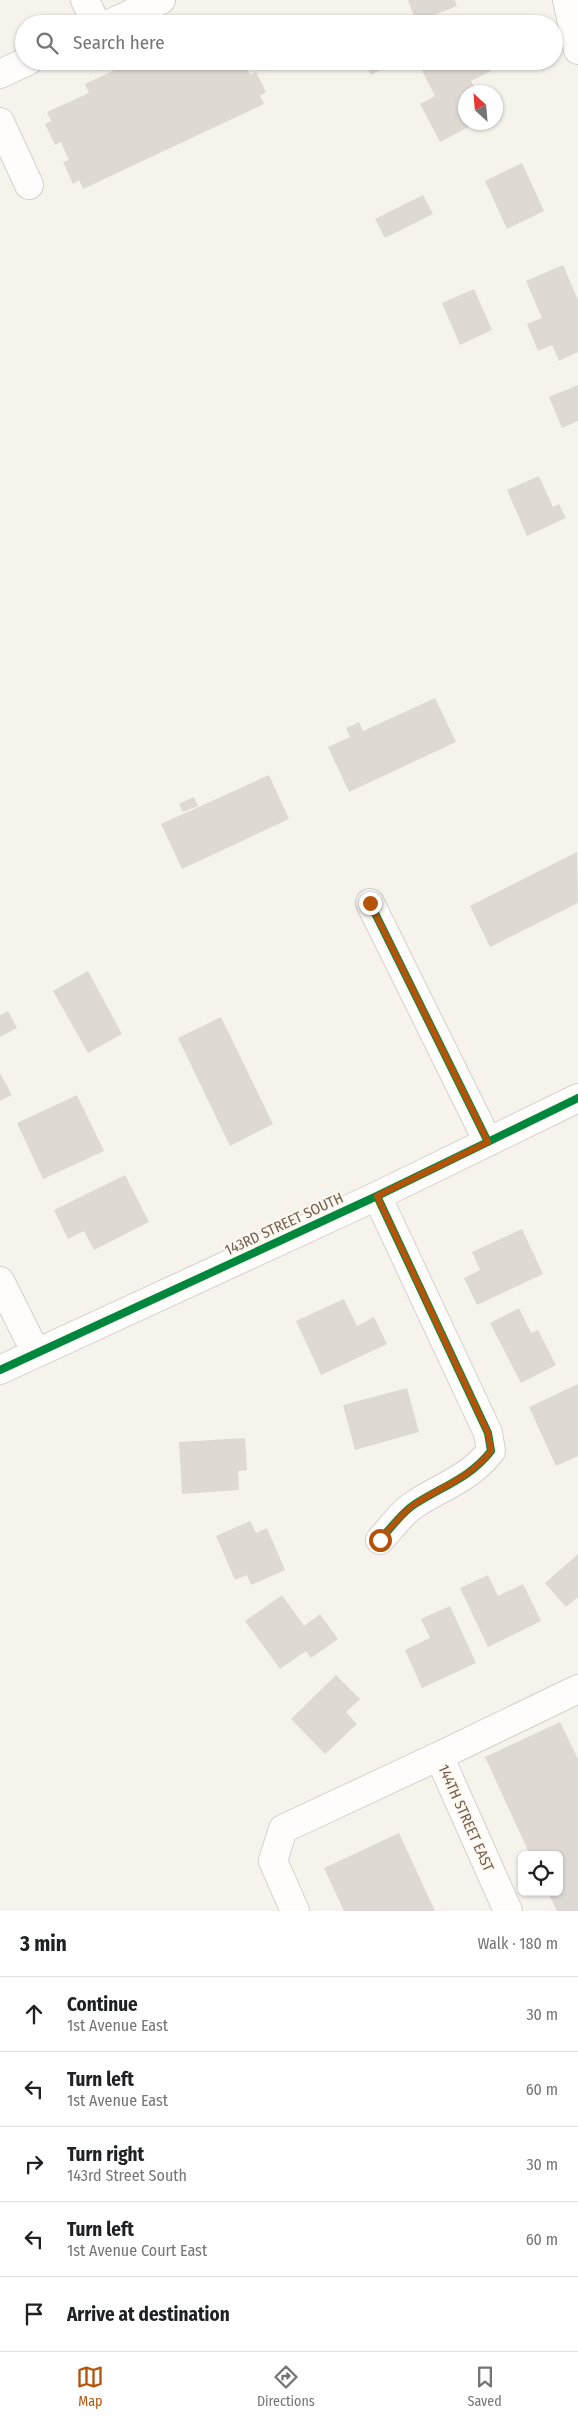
<!DOCTYPE html>
<html lang="en">
<head>
<meta charset="utf-8">
<style>
  :root { --surface:#fff; --page:#f2f2f2; --text:#202124; --muted:#757577; --line:#e0e0e0; --accent:#b45309 }
  body { margin:0; font-family:"Fira Sans Condensed",sans-serif; background:var(--page); color:var(--text) }
  .controls { position:absolute; right:15px; bottom:15px; display:grid; overflow:hidden; border-radius:8px; box-shadow:0 1px 4px #0004 }
  .controls button { width:45px; height:45px; display:grid; place-items:center; padding:0; border:0; border-bottom:1px solid var(--line); background:var(--surface); color:var(--text); font:25px sans-serif }
  .compass { position:absolute; left:458px; top:85px; width:45px; height:45px; border-radius:50%; background:var(--surface); box-shadow:0 1px 4px #0004; rotate:334deg }
  .stop { position:absolute; width:15px; height:15px; margin:-11px; border:4px solid #b45309; border-radius:50%; background:#fff }
  .stop.end { background:#b45309; border-color:#fff; box-shadow:0 1px 5px #0008 }
  .list { margin:0; padding:0; list-style:none }
  h2 { display:flex; justify-content:space-between; align-items:center; height:65px; margin:0; padding:0 20px; font-size:21px }
  h2 small { font-size:16px; font-weight:400; color:var(--muted) }
  .list li { display:grid; grid-template-columns:32px 1fr auto; gap:15px; align-items:center; box-sizing:border-box; height:75px; padding:0 20px; border-top:1px solid var(--line) }
  .list b { display:block; font-size:19px; white-space:nowrap }
  .list p { margin:0; font-size:16px; white-space:nowrap; color:var(--muted) }
  .list em { font-size:16px; font-style:normal; color:var(--muted) }
  .icon { flex:none; width:28px; height:28px; fill:none; stroke:currentColor; stroke-width:2; stroke-linecap:round; stroke-linejoin:round }
  .map { position:relative; flex:none; width:578px; height:1911px; overflow:hidden }
  .search { position:absolute; background:var(--surface); box-shadow:0 1px 4px #0004; left:15px; right:15px; top:15px; height:55px; display:flex; align-items:center; gap:12px; box-sizing:border-box; padding:0 18px; border-radius:28px; color:var(--muted); font-size:19px }
  .sheet { height:440px; background:var(--surface) }
  nav { display:flex; justify-content:space-around; align-items:center; box-sizing:border-box; height:70px; border-top:1px solid var(--line); background:var(--surface); font-size:14px; color:var(--muted) }
  nav a { display:grid; justify-items:center; gap:2px }
  nav .on { color:var(--accent) }
  .map>svg:first-child { display:block }
  .building { fill:#dfd9d3 }
  .lines { fill:none; stroke-linecap:round; stroke-linejoin:round }
  .minor-casing { stroke:#d5d0cb; stroke-width:30 }
  .minor { stroke:#fefdfc; stroke-width:28 }
  .cycleway-casing { stroke:#fdf8ef; stroke-width:11 }
  .cycleway { stroke:#00873e; stroke-width:8 }
  .route { stroke:#b45309; stroke-width:6 }
  .labels { text-anchor:middle; dominant-baseline:central; stroke-width:4; stroke-linejoin:round; paint-order:stroke }
  .street-label { font-size:15px; fill:#715d4f; stroke:#fdf8ef }
</style>
</head>
<body>
<div class="map">
<svg width="578" height="1911" viewBox="0 0 578 1911">
  <rect width="100%" height="100%" fill="#f6f3ed"/>
  <path class="building" d="M 408,0 L 455,0 L 457,6 L 416,22 Z
    M 134,61 L 243,61 L 250,75 L 256,72 L 266,92 L 260,96 L 264,104 L 83,189 L 79,180 L 73,184 L 63,162 L 69,160 L 61,142 L 55,145 L 45,124 L 51,121 L 47,112 L 89,93 L 85,84 Z
    M 364,61 L 396,61 L 371,75 Z
    M 425,61 L 486,61 L 491,71 L 471,81 L 477,92 L 466,92 L 466,122 L 478,122 L 440,142 L 420,104 L 435,96 L 419,65 Z
    M 522,163 L 544,211 L 507,229 L 485,181 Z
    M 423,195 L 433,214 L 385,238 L 375,219 Z
    M 563,265 L 578,300 L 578,352 L 559,361 L 552,345 L 538,351 L 527,324 L 542,318 L 526,281 Z
    M 474,289 L 492,330 L 460,345 L 442,303 Z
    M 578,385 L 578,421 L 562,428 L 549,397 Z
    M 539,476 L 553,507 L 559,504 L 566,518 L 527,536 L 507,490 Z
    M 435,698 L 456,742 L 349,792 L 328,747 L 350,737 L 346,728 L 359,722 L 363,731 Z
    M 269,775 L 289,819 L 182,869 L 161,824 Z
    M 194,797 L 198,806 L 183,812 L 179,804 Z
    M 577,852 L 578,903 L 490,947 L 470,906 Z
    M 88,971 L 122,1034 L 88,1053 L 53,991 Z
    M 8,1011 L 17,1028 L 0,1037 L 0,1015 Z
    M 221,1017 L 273,1124 L 230,1146 L 178,1038 Z
    M 0,1073 L 12,1095 L 0,1101 Z
    M 77,1095 L 104,1151 L 43,1179 L 17,1123 Z
    M 125,1175 L 149,1222 L 94,1250 L 84,1231 L 68,1239 L 54,1210 Z
    M 522,1229 L 543,1274 L 477,1305 L 464,1278 L 480,1270 L 472,1252 Z
    M 344,1299 L 357,1326 L 374,1317 L 387,1344 L 321,1375 L 296,1321 Z
    M 519,1308 L 531,1333 L 538,1330 L 556,1365 L 521,1383 L 490,1323 Z
    M 578,1384 L 578,1456 L 556,1466 L 529,1407 Z
    M 407,1388 L 419,1432 L 355,1450 L 343,1405 Z
    M 245,1438 L 247,1470 L 238,1471 L 239,1490 L 182,1494 L 179,1442 Z
    M 250,1521 L 256,1533 L 267,1528 L 285,1570 L 251,1585 L 247,1575 L 235,1580 L 216,1536 Z
    M 578,1554 L 578,1597 L 566,1607 L 545,1583 Z
    M 488,1575 L 498,1596 L 523,1584 L 541,1621 L 488,1647 L 460,1588 Z
    M 282,1595 L 304,1626 L 320,1614 L 338,1639 L 311,1658 L 306,1651 L 280,1669 L 245,1621 Z
    M 450,1606 L 476,1663 L 422,1688 L 405,1650 L 430,1638 L 421,1619 Z
    M 336,1675 L 360,1699 L 346,1712 L 357,1724 L 325,1754 L 291,1719 Z
    M 560,1722 L 578,1759 L 578,1911 L 557,1911 L 548,1892 L 559,1892 L 559,1855 L 530,1855 L 485,1757 Z
    M 399,1833 L 435,1911 L 344,1911 L 324,1868 Z"/>
  <g class="lines">
    <g class="minor-casing">
      <path id="minor" d="M 85,0 L 96,24
        M 567,0 L 578,50
        M 109,24 L 161,0
        M 0,74 L 28,61
        M 0,122 L 29,185
        M 370,903 L 488,1142
        M 377,1196 L 488,1433 L 491,1451 C 470,1478 443,1486 415,1504 C 402,1512 390,1529 380,1540
        M 0,1281 L 36,1353
        M 0,1370 L 377,1196 L 578,1098
        M 295,1911 L 273,1861 L 283,1829 L 439,1756
        M 508,1911 L 439,1756 L 578,1689"/>
    </g>
    <use href="#minor" class="minor"/>
    <g class="cycleway-casing">
      <path id="cycleway" d="M 370,903 L 488,1142
        M 377,1196 L 488,1433 L 491,1451 C 470,1478 443,1486 415,1504 C 402,1512 390,1529 380,1540
        M 0,1370 L 377,1196 L 578,1098"/>
    </g>
    <use href="#cycleway" class="cycleway"/>
  </g>
  <g class="lines">
    <path class="route" d="M 370,903 L 488,1142 L 377,1196 L 488,1433 L 491,1451 C 470,1478 442,1486 415,1504 C 402,1512 390,1529 380,1540"/>
  </g>
  <g class="labels">
    <g class="street-label">
      <text transform="translate(284 1224) rotate(-25)">143RD STREET SOUTH</text>
      <text transform="translate(466 1818) rotate(66)">144TH STREET EAST</text>
    </g>
  </g>
</svg>
<div class="controls">
<button><svg class="icon" aria-label="locate" viewBox="0 0 24 24"><circle cx="12" cy="12" r="6"/><path d="M12 2v4M12 18v4M2 12h4M18 12h4"/></svg></button>
</div>
<svg class="compass" viewBox="-18 -18 36 36"><path d="M0-13l5 13h-10z" fill="#e53935"/><path d="M0 13l5-13h-10z" fill="#757577"/></svg>
<div class="stop" style="left:380px;top:1540px"></div>
<div class="stop end" style="left:370px;top:903px"></div>
<div class="search"><svg class="icon" aria-label="search" viewBox="0 0 24 24"><circle cx="10" cy="10" r="6"/><path d="M15 15l6 6"/></svg>Search here</div>
</div>
<section class="sheet">
<h2>3 min<small>Walk · 180 m</small></h2>
<ul class="list">
<li><svg class="icon" aria-label="ahead" viewBox="0 0 24 24"><path d="M12 20V5M6 11l6-6 6 6"/></svg><div><b>Continue</b><p>1st Avenue East</p></div><em>30 m</em></li>
<li><svg class="icon" aria-label="left" viewBox="0 0 24 24"><path d="M17 20v-9H6M10 6l-5 5 5 5"/></svg><div><b>Turn left</b><p>1st Avenue East</p></div><em>60 m</em></li>
<li><svg class="icon" aria-label="right" viewBox="0 0 24 24"><path d="M7 20v-9h11M14 6l5 5-5 5"/></svg><div><b>Turn right</b><p>143rd Street South</p></div><em>30 m</em></li>
<li><svg class="icon" aria-label="left" viewBox="0 0 24 24"><path d="M17 20v-9H6M10 6l-5 5 5 5"/></svg><div><b>Turn left</b><p>1st Avenue Court East</p></div><em>60 m</em></li>
<li><svg class="icon" aria-label="arrive" viewBox="0 0 24 24"><path d="M6 21V4h12l-3 4 3 4H6"/></svg><div><b>Arrive at destination</b></div></li>
</ul>
</section>
<nav>
<a class="on"><svg class="icon" aria-label="map" viewBox="0 0 24 24"><path d="M3 6l6-2 6 2 6-2v14l-6 2-6-2-6 2zM9 4v14M15 6v14"/></svg>Map</a>
<a><svg class="icon" aria-label="directions" viewBox="0 0 24 24"><path d="M12 3l9 9-9 9-9-9zM9 14v-3h6M13 9l2 2-2 2"/></svg>Directions</a>
<a><svg class="icon" aria-label="saved" viewBox="0 0 24 24"><path d="M7 4h10v16l-5-4-5 4z"/></svg>Saved</a>
</nav>
</body>
</html>
